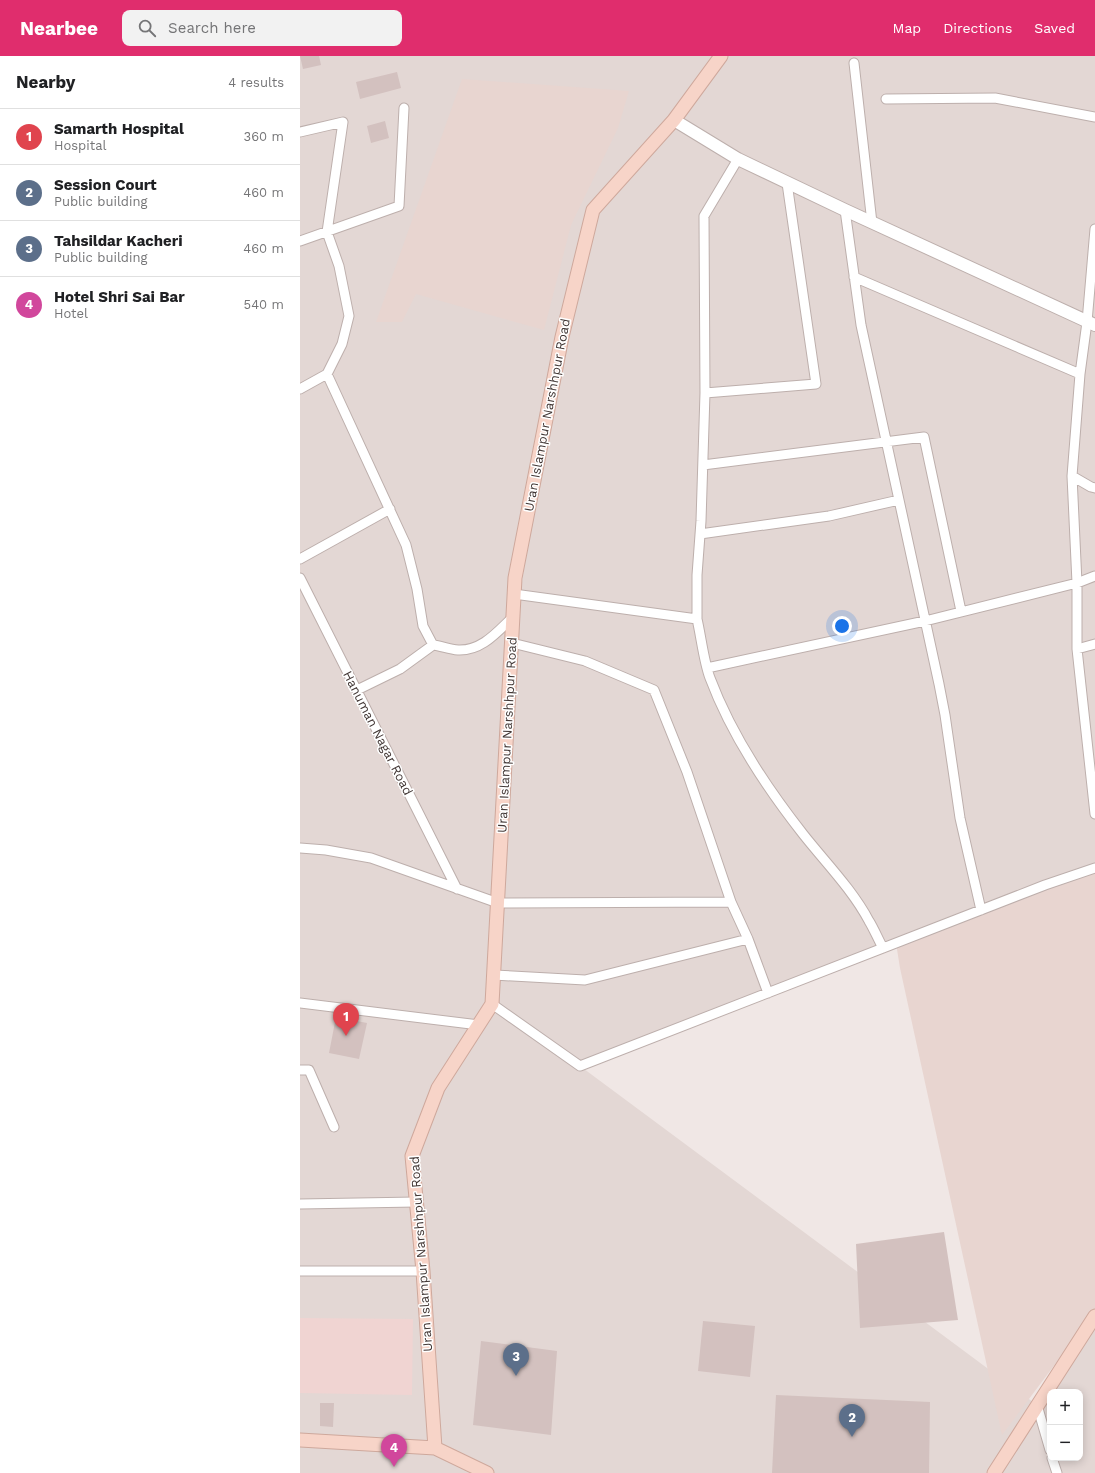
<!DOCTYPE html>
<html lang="en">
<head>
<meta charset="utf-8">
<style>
  :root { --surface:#fff; --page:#f2f2f2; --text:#202124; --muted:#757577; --line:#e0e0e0; --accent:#e02d6d }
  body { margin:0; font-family:"Work Sans",sans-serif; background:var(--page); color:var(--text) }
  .controls { position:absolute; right:12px; bottom:12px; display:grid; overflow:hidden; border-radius:8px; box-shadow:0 2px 10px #0003 }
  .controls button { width:36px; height:36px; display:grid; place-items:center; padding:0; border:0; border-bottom:1px solid var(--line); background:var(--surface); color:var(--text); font:20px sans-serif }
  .you { position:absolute; left:542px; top:570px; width:14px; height:14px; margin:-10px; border:3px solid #fff; border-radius:50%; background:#1a73e8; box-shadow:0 0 0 6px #1a73e833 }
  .badge { display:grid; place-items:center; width:26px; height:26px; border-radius:50%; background:var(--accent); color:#fff; font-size:13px; font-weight:700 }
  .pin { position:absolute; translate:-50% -33px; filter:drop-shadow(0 1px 2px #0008) }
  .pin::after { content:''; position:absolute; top:21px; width:14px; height:12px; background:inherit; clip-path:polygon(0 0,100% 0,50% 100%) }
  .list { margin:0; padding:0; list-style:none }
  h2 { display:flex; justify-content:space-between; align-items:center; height:52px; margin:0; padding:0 16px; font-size:17px }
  h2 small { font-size:13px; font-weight:400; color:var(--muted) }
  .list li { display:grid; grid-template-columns:26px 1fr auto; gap:12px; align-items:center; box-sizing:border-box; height:56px; padding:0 16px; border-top:1px solid var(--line) }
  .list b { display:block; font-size:15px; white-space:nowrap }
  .list p { margin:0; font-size:13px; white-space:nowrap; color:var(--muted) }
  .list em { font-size:13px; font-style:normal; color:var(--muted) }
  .icon { flex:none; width:22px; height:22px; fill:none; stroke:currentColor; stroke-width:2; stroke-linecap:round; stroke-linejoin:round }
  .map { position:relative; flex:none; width:795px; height:1417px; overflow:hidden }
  header { display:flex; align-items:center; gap:24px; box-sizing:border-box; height:56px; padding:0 20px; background:var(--accent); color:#fff }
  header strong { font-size:19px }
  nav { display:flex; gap:22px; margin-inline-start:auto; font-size:14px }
  .search { width:280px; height:36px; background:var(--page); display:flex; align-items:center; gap:10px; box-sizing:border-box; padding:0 14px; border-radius:8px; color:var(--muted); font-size:15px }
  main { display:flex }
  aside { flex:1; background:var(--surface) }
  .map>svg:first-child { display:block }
  .residential { fill:#e3d7d4; fill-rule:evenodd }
  .commercial { fill:#f0d4d2 }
  .education { fill:#e8d5d0 }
  .building { fill:#d3c1bf }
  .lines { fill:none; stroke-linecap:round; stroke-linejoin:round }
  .minor-casing { stroke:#bdafac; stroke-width:11 }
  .tertiary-casing { stroke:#bdafac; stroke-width:14 }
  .secondary-casing { stroke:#cea89c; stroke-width:15 }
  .minor { stroke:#fff; stroke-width:9 }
  .tertiary { stroke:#fff; stroke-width:12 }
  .secondary { stroke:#f7d4c8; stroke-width:13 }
  .labels { text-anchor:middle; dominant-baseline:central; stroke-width:3; stroke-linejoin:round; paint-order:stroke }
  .street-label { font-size:13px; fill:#423735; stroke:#fff }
</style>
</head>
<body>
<header>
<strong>Nearbee</strong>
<div class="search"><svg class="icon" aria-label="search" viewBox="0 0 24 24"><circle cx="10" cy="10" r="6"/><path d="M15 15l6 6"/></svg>Search here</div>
<nav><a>Map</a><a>Directions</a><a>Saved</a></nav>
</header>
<main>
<aside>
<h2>Nearby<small>4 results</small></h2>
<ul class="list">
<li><span class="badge" style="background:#e0444e">1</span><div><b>Samarth Hospital</b><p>Hospital</p></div><em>360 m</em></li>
<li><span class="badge" style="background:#5c6f8a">2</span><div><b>Session Court</b><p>Public building</p></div><em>460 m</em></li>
<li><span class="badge" style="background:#5c6f8a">3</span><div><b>Tahsildar Kacheri</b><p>Public building</p></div><em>460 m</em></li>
<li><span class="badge" style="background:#d1479c">4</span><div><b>Hotel Shri Sai Bar</b><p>Hotel</p></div><em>540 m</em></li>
</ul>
</aside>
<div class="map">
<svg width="795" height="1417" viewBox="0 0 795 1417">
  <rect width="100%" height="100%" fill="#f0e7e5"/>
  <path class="residential" d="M 0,0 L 417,0 L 299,146 L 421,0 L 795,0 L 795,810 L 280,1010 L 737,1349 L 795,1260 L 795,1417 L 0,1417 ZM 228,488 L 213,583 L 213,561 ZM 750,1336 L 780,1336 L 780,1402 L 750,1402 Z"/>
  <path class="commercial" d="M 0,1262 L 113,1263 L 112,1339 L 0,1337 Z"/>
  <path class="education" d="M 162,23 L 329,35 L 318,72 L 271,169 L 244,274 L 116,238 L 102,266 L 76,266 Z
    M 795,814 L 795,1255 L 702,1379 L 600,912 L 596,887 Z"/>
  <path class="building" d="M 0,0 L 19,0 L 21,9 L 3,13 Z
    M 97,16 L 101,32 L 60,43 L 56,26 Z
    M 85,65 L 89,82 L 71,87 L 67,70 Z
    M 36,961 L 67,967 L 59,1003 L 29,997 Z
    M 644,1176 L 658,1264 L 560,1272 L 556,1188 Z
    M 403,1265 L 455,1270 L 450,1321 L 398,1315 Z
    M 181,1285 L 257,1295 L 251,1379 L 173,1369 Z
    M 476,1339 L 630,1346 L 629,1417 L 472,1417 Z
    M 20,1347 L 34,1347 L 33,1371 L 20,1370 Z"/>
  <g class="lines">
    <g class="minor-casing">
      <path id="minor" d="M 554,7 L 572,167
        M 586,43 L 695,42 L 795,61
        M 0,76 L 43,66 L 27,176 L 39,210 L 49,260 L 42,288 L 27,318 L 0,333
        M 545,154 L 561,269 L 639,628 L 645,659 L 660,762 L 681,854
        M 795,173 L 787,266 L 780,318 L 772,420 L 777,527 L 777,593 L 795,758
        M 0,185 L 99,150 L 104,52
        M 554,221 L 780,318
        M 27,318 L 106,489 L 117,533 L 123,570 L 133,589
        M 405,337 L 516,328 L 487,127
        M 403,409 L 624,381 L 661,555
        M 772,420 L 791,431 L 795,432
        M 400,478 L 529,460 L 599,444
        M 0,503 L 90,453
        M 0,522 L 157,833
        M 214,538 L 397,563 C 401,580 404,607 410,622 C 431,678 466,731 503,778 C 525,806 552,833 569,865 C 574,873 578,883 583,892
        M 397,563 L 397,519 L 401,465 L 405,337 L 404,160 L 438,103
        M 212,587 L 285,605 L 354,634 L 387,716 L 431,846 L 448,883 L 468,937
        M 777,593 L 795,588
        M 407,612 L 625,565 L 777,527 L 795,520
        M 57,634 L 100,613 L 133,589 C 141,590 149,593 158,594 C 182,595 197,576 213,561
        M 0,792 L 26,794 L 71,802 L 198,847 L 431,846
        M 194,919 L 285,924 L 448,883
        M 0,947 L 179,969
        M 192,948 L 280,1010 L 745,829 L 795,812
        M 0,1014 L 9,1014 L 34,1071
        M 0,1148 L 116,1146
        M 0,1215 L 123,1215
        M 737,1349 L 750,1394
        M 752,1402 L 757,1417"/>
    </g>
    <g class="tertiary-casing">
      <path id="tertiary" d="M 374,64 L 438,103 L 545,154 L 795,269"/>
    </g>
    <g class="secondary-casing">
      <path id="secondary" d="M 0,1384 L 135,1392 L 187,1417
        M 135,1392 L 123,1215 L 112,1100 L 138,1032 L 192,948 L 215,522 L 262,281 L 293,154 L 374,64 L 421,0
        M 694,1417 L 795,1260"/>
    </g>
    <use href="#minor" class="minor"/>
    <use href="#tertiary" class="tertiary"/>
    <use href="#secondary" class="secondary"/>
  </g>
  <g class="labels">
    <g class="street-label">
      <text transform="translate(247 359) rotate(-79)">Uran Islampur Narshhpur Road</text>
      <text transform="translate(78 677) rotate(63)">Hanuman Nagar Road</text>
      <text transform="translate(207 679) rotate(-87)">Uran Islampur Narshhpur Road</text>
      <text transform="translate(121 1198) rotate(-94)">Uran Islampur Narshhpur Road</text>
    </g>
  </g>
</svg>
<div class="controls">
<button>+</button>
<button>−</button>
</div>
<div class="you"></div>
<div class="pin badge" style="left:46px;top:980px;background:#e0444e">1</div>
<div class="pin badge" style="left:552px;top:1381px;background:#5c6f8a">2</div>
<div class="pin badge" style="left:216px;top:1320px;background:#5c6f8a">3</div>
<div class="pin badge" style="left:94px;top:1411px;background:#d1479c">4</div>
</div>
</main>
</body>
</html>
